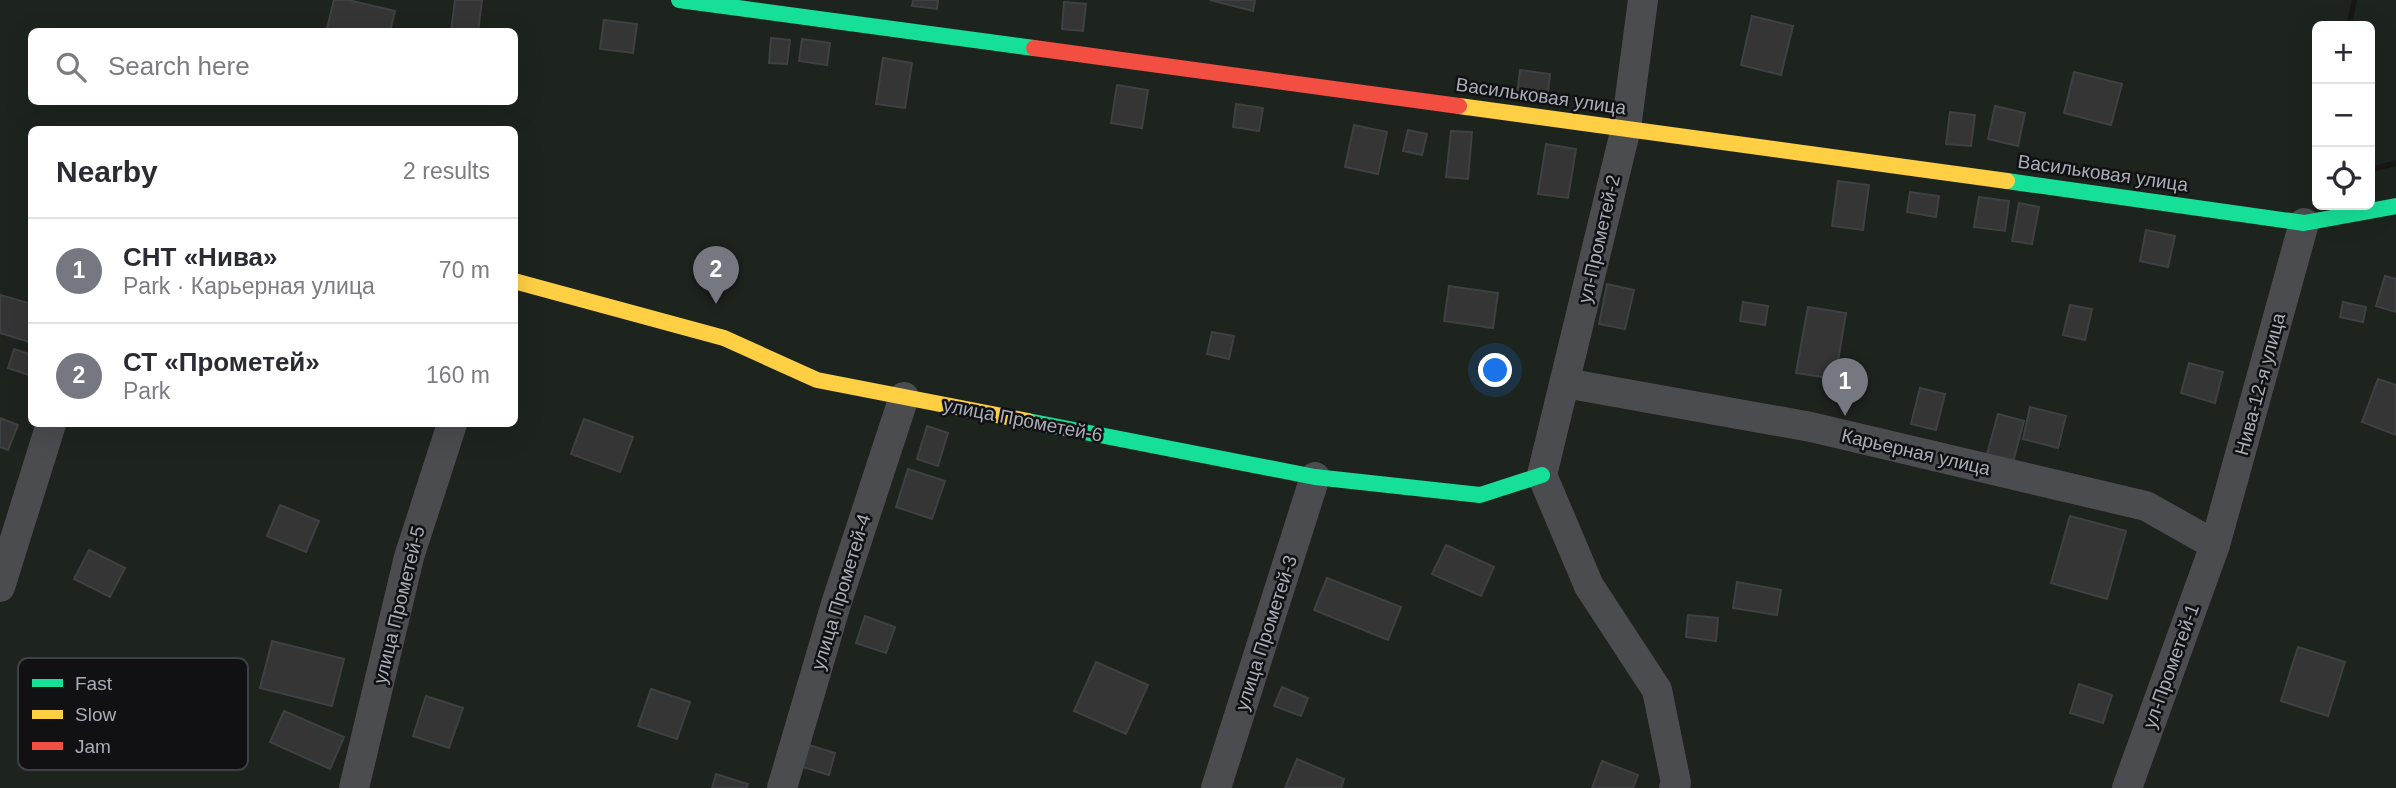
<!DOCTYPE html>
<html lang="en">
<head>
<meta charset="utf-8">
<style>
  :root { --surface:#fff; --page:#f2f2f3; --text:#2b2b33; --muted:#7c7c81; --line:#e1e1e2; --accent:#757880 }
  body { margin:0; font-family:Helvetica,sans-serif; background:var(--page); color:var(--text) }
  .controls { position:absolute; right:21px; top:21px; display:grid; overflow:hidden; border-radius:10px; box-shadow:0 7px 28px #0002 }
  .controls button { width:63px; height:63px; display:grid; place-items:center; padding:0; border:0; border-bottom:2px solid var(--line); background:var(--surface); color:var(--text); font:35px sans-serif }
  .you { position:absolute; left:1496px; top:371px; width:24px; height:24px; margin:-18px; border:5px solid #fff; border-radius:50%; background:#1a73e8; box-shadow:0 0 0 10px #1a73e833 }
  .badge { display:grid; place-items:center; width:46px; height:46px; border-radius:50%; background:var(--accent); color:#fff; font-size:23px; font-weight:700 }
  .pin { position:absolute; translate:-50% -58px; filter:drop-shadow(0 2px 4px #0008) }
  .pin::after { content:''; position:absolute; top:37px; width:24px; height:21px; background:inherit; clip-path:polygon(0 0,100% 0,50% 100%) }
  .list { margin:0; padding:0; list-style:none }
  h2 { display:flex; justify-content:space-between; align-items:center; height:91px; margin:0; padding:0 28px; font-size:30px }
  h2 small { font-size:23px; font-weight:400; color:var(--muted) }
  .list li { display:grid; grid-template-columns:46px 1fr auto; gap:21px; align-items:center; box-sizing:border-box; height:105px; padding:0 28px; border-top:2px solid var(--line) }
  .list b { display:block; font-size:26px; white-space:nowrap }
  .list p { margin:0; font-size:23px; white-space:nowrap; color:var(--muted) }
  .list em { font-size:23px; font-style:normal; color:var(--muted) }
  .icon { flex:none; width:38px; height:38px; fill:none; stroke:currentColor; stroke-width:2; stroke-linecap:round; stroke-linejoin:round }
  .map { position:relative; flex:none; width:2396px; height:788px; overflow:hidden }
  .search { position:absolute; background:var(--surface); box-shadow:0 7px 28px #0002; left:28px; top:28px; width:490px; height:77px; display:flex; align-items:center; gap:18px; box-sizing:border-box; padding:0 24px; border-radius:10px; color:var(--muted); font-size:26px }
  .panel { position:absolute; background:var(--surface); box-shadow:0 7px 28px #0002; left:28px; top:126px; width:490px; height:301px; border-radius:10px }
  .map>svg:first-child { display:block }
  .green { fill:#1d241e; fill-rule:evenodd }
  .building { fill:#353536; stroke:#3f4043; stroke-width:2 }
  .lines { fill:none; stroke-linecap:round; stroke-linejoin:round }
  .street { stroke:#4b4c50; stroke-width:30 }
  .fast { stroke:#16e098; stroke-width:16 }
  .slow { stroke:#ffcf43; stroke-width:16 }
  .jam { stroke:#f24e42; stroke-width:16 }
  .labels { text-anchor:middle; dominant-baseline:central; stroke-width:5; stroke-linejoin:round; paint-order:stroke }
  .street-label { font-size:19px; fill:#a8adb8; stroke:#111113 }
  .key { fill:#111113; stroke:#3e4045; stroke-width:2 }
  .key-label { font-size:19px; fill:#a8adb8 }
</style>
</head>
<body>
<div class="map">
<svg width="2396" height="788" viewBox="0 0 2396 788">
  <rect width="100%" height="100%" fill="#171717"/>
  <path class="green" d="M 0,0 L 2352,0 L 2346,26 L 2317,26 L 2317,168 L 2314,185 L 2317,185 L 2317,205 L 2370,205 L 2370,172 L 2396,166 L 2396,788 L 0,788 ZM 32,32 L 514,32 L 514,102 L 32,102 ZM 32,130 L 514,130 L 514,424 L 32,424 Z
    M 2357,0 L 2396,0 L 2396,160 L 2370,167 L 2370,26 L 2352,26 Z"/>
  <path class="building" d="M 334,0 L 348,0 L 395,11 L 390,32 L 326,32 Z
    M 455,0 L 482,0 L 478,32 L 451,32 Z
    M 913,0 L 938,0 L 937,9 L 912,6 Z
    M 1210,0 L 1255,0 L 1253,11 Z
    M 1064,2 L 1086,4 L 1083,31 L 1062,29 Z
    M 1752,16 L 1793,26 L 1781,75 L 1741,65 Z
    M 604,20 L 637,24 L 633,53 L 600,49 Z
    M 771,38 L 790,40 L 787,64 L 769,63 Z
    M 802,39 L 830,43 L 827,65 L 799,61 Z
    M 883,58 L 912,63 L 905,108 L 876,104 Z
    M 1520,70 L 1550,74 L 1547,100 L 1517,96 Z
    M 2074,72 L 2122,84 L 2111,125 L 2064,113 Z
    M 1117,85 L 1148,90 L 1142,128 L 1111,123 Z
    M 1236,104 L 1263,108 L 1259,131 L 1233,127 Z
    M 1995,106 L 2025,113 L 2018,146 L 1988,139 Z
    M 1950,112 L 1975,115 L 1971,146 L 1946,144 Z
    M 1354,125 L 1387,132 L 1378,174 L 1345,167 Z
    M 1408,130 L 1427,134 L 1422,155 L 1403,151 Z
    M 1451,131 L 1472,132 L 1468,179 L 1446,177 Z
    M 1546,144 L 1576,149 L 1568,198 L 1538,194 Z
    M 1838,181 L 1869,185 L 1863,230 L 1832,226 Z
    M 1910,192 L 1939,196 L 1936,217 L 1907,212 Z
    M 1979,197 L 2009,201 L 2005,231 L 1974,227 Z
    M 2019,203 L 2039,207 L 2032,244 L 2012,241 Z
    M 2146,230 L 2175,236 L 2168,267 L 2140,261 Z
    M 2385,276 L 2396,279 L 2396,312 L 2376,306 Z
    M 1607,284 L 1634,290 L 1625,329 L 1599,324 Z
    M 1449,286 L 1498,293 L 1493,328 L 1444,321 Z
    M 0,295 L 32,304 L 32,343 L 0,333 Z
    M 1743,302 L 1768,306 L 1765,325 L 1740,321 Z
    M 2343,302 L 2366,307 L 2363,322 L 2340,317 Z
    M 2070,305 L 2092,309 L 2085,340 L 2063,335 Z
    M 1808,307 L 1846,313 L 1835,379 L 1796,373 Z
    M 1212,332 L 1234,336 L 1229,359 L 1207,354 Z
    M 14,349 L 32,355 L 32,376 L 8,368 Z
    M 2189,363 L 2223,372 L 2215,403 L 2181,393 Z
    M 2378,379 L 2396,385 L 2396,435 L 2362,422 Z
    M 1920,388 L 1945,394 L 1936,430 L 1911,424 Z
    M 2030,407 L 2066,416 L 2058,448 L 2023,439 Z
    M 1998,414 L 2024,421 L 2013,462 L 1987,454 Z
    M 0,418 L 18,425 L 8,450 L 0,447 Z
    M 584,419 L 633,437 L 620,472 L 571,454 Z
    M 927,426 L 948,433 L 938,466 L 917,459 Z
    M 908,469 L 945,481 L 932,519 L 896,507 Z
    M 280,505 L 319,521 L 306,552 L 267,536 Z
    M 2070,516 L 2126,531 L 2107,599 L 2051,583 Z
    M 1446,545 L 1494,567 L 1481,596 L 1432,574 Z
    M 89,550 L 125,568 L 110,597 L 74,579 Z
    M 1327,578 L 1401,607 L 1388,640 L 1314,610 Z
    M 1737,582 L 1781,590 L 1777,615 L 1733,608 Z
    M 1688,615 L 1718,618 L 1716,641 L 1686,637 Z
    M 865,616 L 895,627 L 886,653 L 856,643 Z
    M 272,641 L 344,659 L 332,706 L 260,688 Z
    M 2298,647 L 2345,662 L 2328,716 L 2281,701 Z
    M 1096,662 L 1148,685 L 1126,734 L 1074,711 Z
    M 2079,684 L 2112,695 L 2103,723 L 2070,713 Z
    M 1282,687 L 1308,698 L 1301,716 L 1274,706 Z
    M 651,689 L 690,702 L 677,739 L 638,726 Z
    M 426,696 L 463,708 L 449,748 L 413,736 Z
    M 284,711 L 344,737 L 330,769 L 270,742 Z
    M 809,745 L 835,753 L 829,775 L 803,767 Z
    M 1297,759 L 1344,779 L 1341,788 L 1285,788 Z
    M 1602,761 L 1638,775 L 1633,788 L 1592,788 Z
    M 716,774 L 748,784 L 746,788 L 712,788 Z"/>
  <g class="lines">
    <path class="street" d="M 1643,0 L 1626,128 L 1542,475 L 1589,586 L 1657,690 L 1676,783 L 1674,788
      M 1565,383 L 1811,427 L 2146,506 L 2215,545
      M 0,587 L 51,424
      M 354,788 L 409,557 L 452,424
      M 782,788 L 836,604 L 904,397
      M 1216,788 L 1315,477
      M 2127,788 L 2215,545 L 2304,223"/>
    <path class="fast" d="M 679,0 L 1034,48
      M 2007,181 L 2304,223 L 2396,206
      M 1028,421 L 1315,477 L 1480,495 L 1542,475"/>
    <path class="slow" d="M 1459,106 L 2007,181
      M 514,281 L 724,338 L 817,380 L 1028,421"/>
    <path class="jam" d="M 1034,48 L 1459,106"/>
  </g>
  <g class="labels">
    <g class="street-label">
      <text transform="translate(1541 96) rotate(8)">Васильковая улица</text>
      <text transform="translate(2103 173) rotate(8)">Васильковая улица</text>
      <text transform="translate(1599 239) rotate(-77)">ул-Прометей-2</text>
      <text transform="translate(2260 384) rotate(-75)">Нива-12-я улица</text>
      <text transform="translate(1023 420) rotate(11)">улица Прометей-6</text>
      <text transform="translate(1916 452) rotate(13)">Карьерная улица</text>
      <text transform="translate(841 592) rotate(-73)">улица Прометей-4</text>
      <text transform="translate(399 605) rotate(-76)">улица Прометей-5</text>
      <text transform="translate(1266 633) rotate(-72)">улица Прометей-3</text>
      <text transform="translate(2171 666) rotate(-70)">ул-Прометей-1</text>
    </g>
  </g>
  <rect x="18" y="658" width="230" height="112" rx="10" class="key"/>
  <rect x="32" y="679" width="31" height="8" fill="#16e098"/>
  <rect x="32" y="710" width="31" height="9" fill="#ffcf43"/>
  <rect x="32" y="742" width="31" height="8" fill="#f24e42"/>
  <g class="key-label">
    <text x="75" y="690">Fast</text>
    <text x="75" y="721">Slow</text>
    <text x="75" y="753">Jam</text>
  </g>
</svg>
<div class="controls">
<button>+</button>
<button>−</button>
<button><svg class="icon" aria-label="locate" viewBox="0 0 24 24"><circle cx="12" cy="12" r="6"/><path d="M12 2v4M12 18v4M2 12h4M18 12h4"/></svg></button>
</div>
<div class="you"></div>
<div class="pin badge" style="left:1845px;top:416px">1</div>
<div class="pin badge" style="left:716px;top:304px">2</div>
<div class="search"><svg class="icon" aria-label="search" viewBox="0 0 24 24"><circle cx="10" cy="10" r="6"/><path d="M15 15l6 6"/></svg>Search here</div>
<section class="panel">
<h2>Nearby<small>2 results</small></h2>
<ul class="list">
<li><span class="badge">1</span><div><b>СНТ «Нива»</b><p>Park · Карьерная улица</p></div><em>70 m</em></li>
<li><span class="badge">2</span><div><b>СТ «Прометей»</b><p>Park</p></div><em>160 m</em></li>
</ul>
</section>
</div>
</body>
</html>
